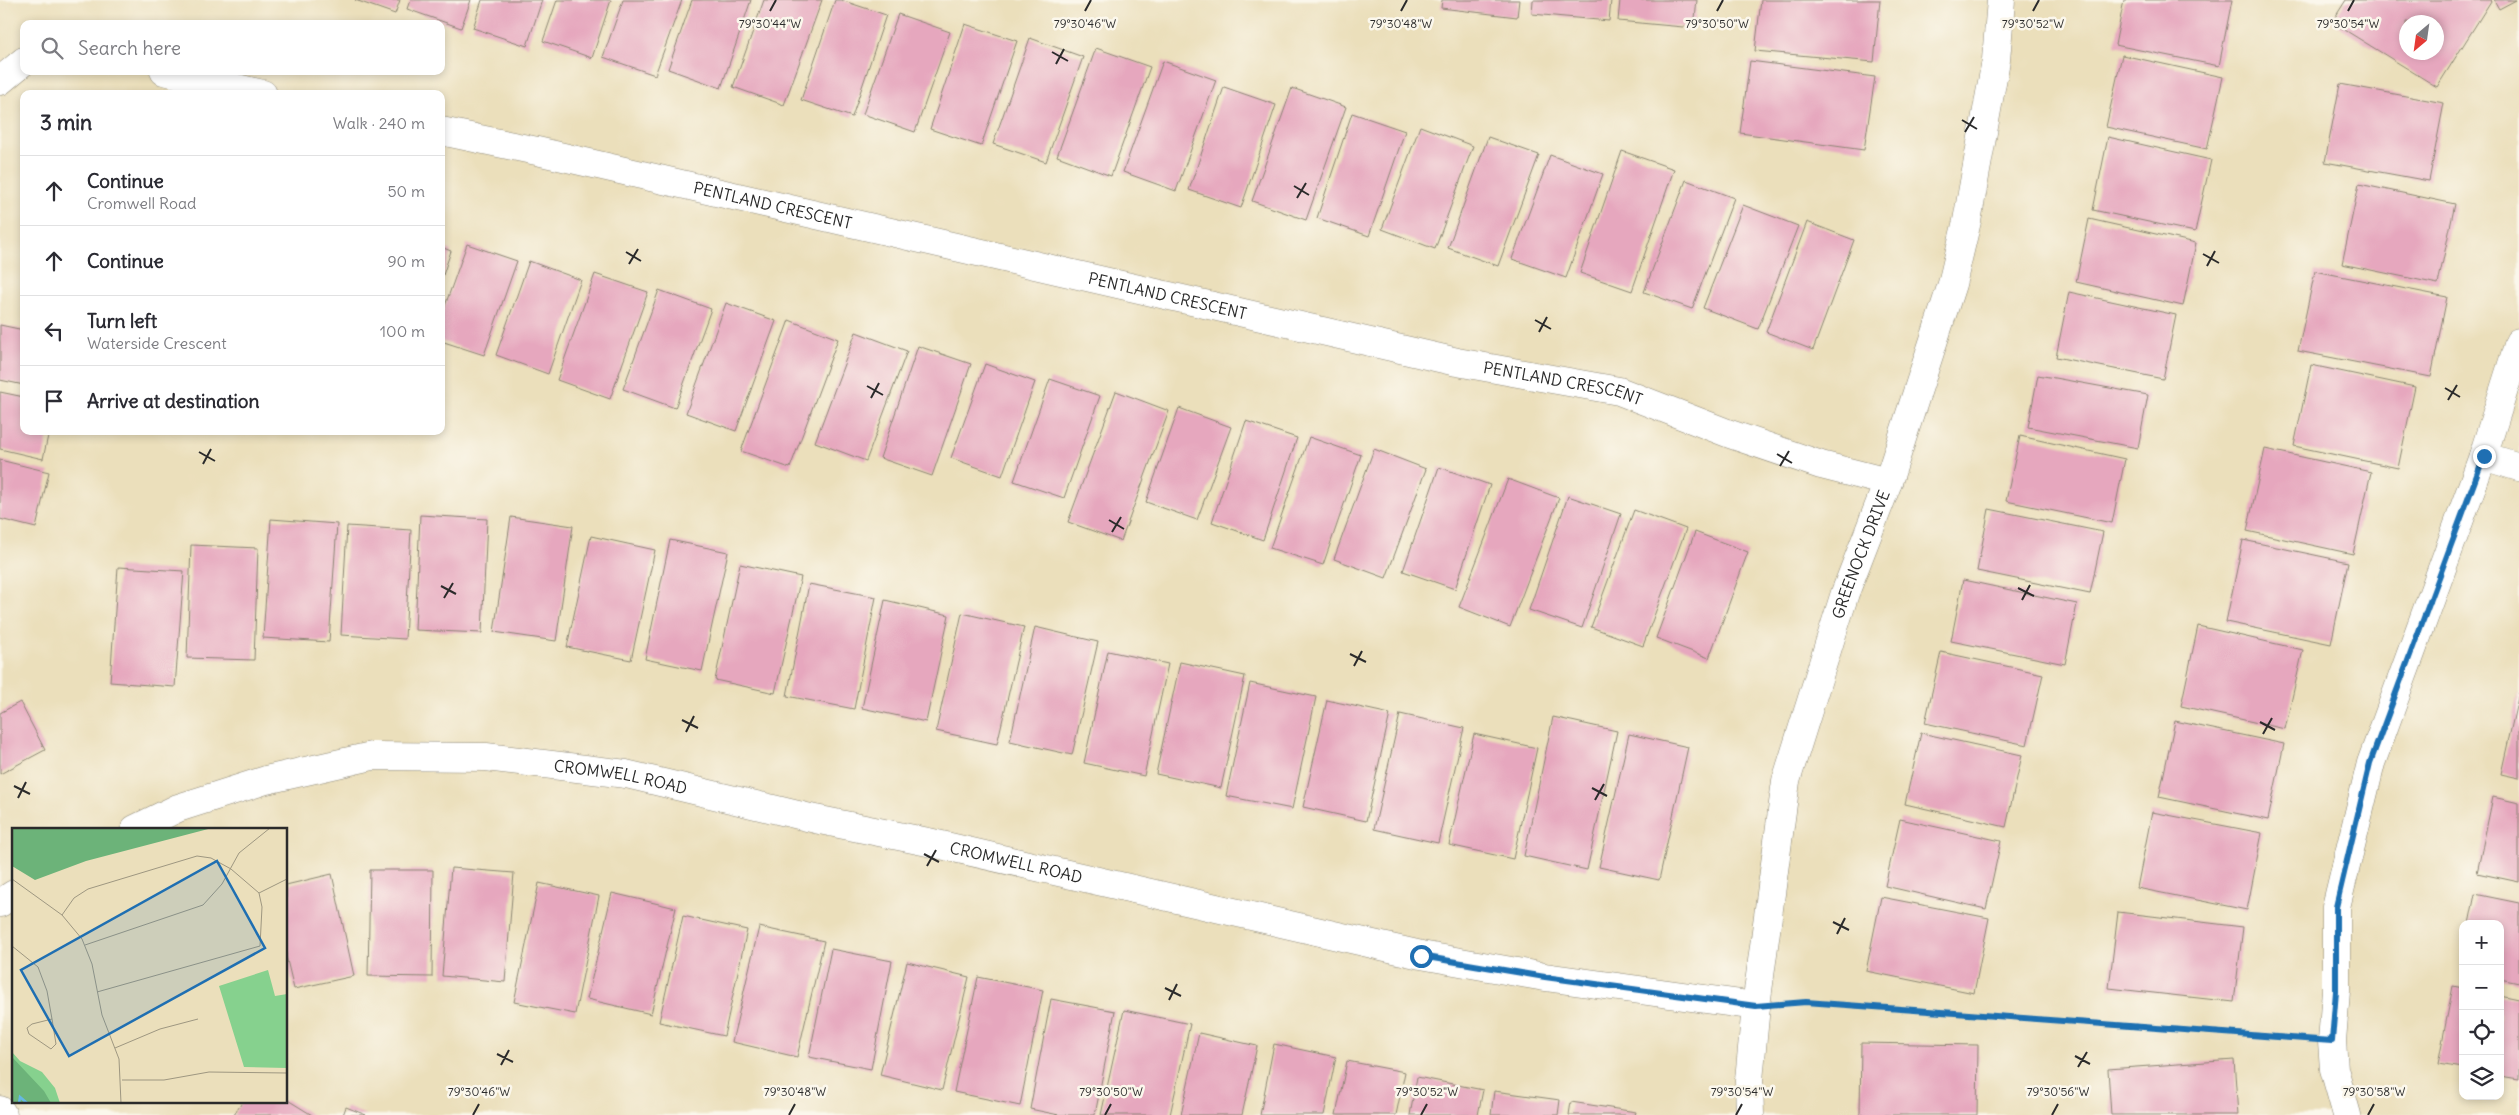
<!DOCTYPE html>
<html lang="en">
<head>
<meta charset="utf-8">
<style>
  :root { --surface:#fff; --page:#f2f2f3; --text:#2b2b33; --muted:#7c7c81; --line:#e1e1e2 }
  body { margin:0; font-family:Delius,sans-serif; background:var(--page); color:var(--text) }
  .controls { position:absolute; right:15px; bottom:15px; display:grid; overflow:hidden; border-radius:10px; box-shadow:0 2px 8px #0003 }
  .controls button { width:45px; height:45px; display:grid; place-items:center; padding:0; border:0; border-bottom:1px solid var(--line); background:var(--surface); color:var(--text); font:25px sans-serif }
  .compass { position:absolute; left:2399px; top:15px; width:45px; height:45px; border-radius:50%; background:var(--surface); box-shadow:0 2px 8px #0003; rotate:209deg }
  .stop { position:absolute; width:15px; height:15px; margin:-11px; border:4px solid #1f6fb2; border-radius:50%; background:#fff }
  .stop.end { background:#1f6fb2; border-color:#fff; box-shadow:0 1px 5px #0008 }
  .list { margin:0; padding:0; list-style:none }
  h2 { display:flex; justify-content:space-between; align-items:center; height:65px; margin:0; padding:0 20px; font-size:21px }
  h2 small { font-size:16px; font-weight:400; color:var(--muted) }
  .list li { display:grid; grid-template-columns:32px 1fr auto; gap:15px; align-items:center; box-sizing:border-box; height:70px; padding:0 20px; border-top:1px solid var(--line) }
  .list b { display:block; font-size:19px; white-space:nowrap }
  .list p { margin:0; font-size:16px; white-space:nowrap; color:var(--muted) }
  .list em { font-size:16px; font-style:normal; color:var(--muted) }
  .icon { flex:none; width:28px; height:28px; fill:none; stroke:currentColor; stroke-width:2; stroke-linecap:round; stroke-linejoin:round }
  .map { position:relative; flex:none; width:2519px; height:1115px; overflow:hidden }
  .search { position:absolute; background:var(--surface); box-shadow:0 2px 8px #0003; left:20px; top:20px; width:425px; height:55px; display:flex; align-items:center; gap:12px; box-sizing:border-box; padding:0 18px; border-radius:10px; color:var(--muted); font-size:19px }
  .panel { position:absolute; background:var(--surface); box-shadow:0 2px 8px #0003; left:20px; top:90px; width:425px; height:345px; border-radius:10px }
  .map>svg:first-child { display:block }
  .building { fill:#e6a7be; fill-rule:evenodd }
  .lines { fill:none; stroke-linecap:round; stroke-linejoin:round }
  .minor-casing { stroke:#8b8573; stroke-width:29 }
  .path { stroke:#8b8573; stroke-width:3; stroke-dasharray:4 4; stroke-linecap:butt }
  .minor { stroke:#fff; stroke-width:28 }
  .route { stroke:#1f6fb2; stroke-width:6 }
  .ticks { fill:none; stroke:#2b2b2b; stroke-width:2 }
  .labels { text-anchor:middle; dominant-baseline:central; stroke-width:5; stroke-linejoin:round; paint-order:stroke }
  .street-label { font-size:16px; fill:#2b2b2b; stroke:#fbf7ec }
  .inset-river { fill:none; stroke:#66b8e2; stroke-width:2.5 }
  .inset-road { fill:none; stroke:#9e9781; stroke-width:1 }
  .view { fill:#1f6fb2; fill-opacity:0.15; stroke:#1f6fb2; stroke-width:2.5 }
  .inset-edge { fill:none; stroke:#2b2b2b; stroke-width:2.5 }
  .ticks-label { font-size:12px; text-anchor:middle; fill:#2b2b2b; stroke:#fbf7ec; stroke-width:5; stroke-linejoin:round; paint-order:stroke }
</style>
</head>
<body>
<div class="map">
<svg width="2519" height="1115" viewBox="0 0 2519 1115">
  <rect width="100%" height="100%" fill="#fbf7ec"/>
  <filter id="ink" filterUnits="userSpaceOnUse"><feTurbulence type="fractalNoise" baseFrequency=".02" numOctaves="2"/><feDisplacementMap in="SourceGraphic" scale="10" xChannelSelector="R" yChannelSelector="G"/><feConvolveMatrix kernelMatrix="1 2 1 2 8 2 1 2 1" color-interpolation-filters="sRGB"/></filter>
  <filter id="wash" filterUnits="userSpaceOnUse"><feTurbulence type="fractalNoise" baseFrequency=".0096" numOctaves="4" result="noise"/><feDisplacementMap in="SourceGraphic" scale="20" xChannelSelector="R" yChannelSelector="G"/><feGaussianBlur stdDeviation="1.12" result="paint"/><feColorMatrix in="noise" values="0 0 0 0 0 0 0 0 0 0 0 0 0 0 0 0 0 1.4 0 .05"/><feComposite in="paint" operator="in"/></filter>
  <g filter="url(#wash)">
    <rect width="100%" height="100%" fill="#ebdfbb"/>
    <g id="blocks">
      <path class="building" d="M 355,0 L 400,0 L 395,14 Z
        M 410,0 L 471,0 L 461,28 L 407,9 Z
        M 482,0 L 542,0 L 527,46 L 473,28 Z
        M 557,0 L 611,0 L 592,58 L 543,41 Z
        M 623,0 L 682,0 L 655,75 L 603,57 Z
        M 692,0 L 751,0 L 721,88 L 668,69 Z
        M 764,0 L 822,0 L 784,105 L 733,87 Z
        M 835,0 L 841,0 L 886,15 L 852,117 L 801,100 Z
        M 1442,0 L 1519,0 L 1517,17 L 1441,8 Z
        M 1533,0 L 1611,0 L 1609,21 L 1532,14 Z
        M 1620,0 L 1697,0 L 1694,28 L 1618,21 Z
        M 1761,0 L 1880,0 L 1874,62 L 1755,51 Z
        M 2124,0 L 2232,0 L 2219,66 L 2115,45 Z
        M 2346,0 L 2490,0 L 2491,1 L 2437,87 L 2332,22 ZM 2406,22 L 2436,22 L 2436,52 L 2406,52 Z
        M 2494,0 L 2516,0 L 2499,9 Z
        M 898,14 L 950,32 L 915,132 L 863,114 Z
        M 965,24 L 1017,41 L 981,146 L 930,129 Z
        M 1030,38 L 1083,57 L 1046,162 L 993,144 Z
        M 1096,48 L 1150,67 L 1111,176 L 1057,156 Z
        M 2122,55 L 2223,77 L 2207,149 L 2106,127 Z
        M 1163,61 L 1216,80 L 1176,191 L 1123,172 Z
        M 1750,61 L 1875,77 L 1864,150 L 1740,133 Z
        M 2340,84 L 2444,103 L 2429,181 L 2325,162 Z
        M 1224,87 L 1276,105 L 1241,208 L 1189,190 Z
        M 1292,88 L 1346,107 L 1306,220 L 1252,201 Z
        M 1352,113 L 1405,131 L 1369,236 L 1317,218 Z
        M 1420,126 L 1473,146 L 1435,249 L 1382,229 Z
        M 1488,137 L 1539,155 L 1498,266 L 1448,248 Z
        M 2108,137 L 2211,160 L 2195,232 L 2093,210 Z
        M 1622,151 L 1674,169 L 1632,291 L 1580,273 Z
        M 1550,155 L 1603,174 L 1566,278 L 1512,259 Z
        M 1686,180 L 1734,198 L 1692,309 L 1644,292 Z
        M 2359,184 L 2455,204 L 2438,284 L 2342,264 Z
        M 1743,205 L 1798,226 L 1758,329 L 1703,308 Z
        M 2089,219 L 2196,243 L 2183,306 L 2076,282 Z
        M 1807,222 L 1854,240 L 1813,350 L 1766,332 Z
        M 467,244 L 517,261 L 484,355 L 441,341 L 441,317 Z
        M 441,247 L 451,251 L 442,278 L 441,278 Z
        M 529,261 L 581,280 L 548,374 L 496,355 Z
        M 2315,271 L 2447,297 L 2431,377 L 2298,351 Z
        M 595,274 L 648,292 L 610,399 L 557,380 Z
        M 659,290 L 711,309 L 675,408 L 623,389 Z
        M 2069,292 L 2176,315 L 2163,379 L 2056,357 Z
        M 726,303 L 776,321 L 736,431 L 686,413 Z
        M 789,320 L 838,339 L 790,468 L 741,451 Z
        M 0,325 L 24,330 L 24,385 L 0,380 Z
        M 856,332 L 907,351 L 866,461 L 815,442 Z
        M 918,346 L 971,364 L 932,476 L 880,458 Z
        M 985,364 L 1035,382 L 1002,476 L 951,458 Z
        M 2311,365 L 2415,387 L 2398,468 L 2294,446 Z
        M 2038,375 L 2148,395 L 2138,448 L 2028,427 Z
        M 1050,379 L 1100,396 L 1064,498 L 1014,481 Z
        M 1116,391 L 1169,411 L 1121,541 L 1068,522 Z
        M 0,392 L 24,397 L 24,431 L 49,431 L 43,459 L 0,449 Z
        M 1179,408 L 1231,427 L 1197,520 L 1146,502 Z
        M 1246,421 L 1297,438 L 1263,540 L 1212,522 Z
        M 2020,436 L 2125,459 L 2112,523 L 2006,501 Z
        M 1309,437 L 1361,455 L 1323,565 L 1270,548 Z
        M 1374,449 L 1426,469 L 1386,578 L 1334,559 Z
        M 2265,449 L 2371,472 L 2353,554 L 2247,531 Z
        M 0,460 L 49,472 L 36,528 L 0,519 Z
        M 1439,467 L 1490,485 L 1455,589 L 1403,571 Z
        M 1508,479 L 1559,498 L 1510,627 L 1459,607 Z
        M 1568,496 L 1621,514 L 1582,628 L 1529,610 Z
        M 1989,509 L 2103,532 L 2090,594 L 1977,571 Z
        M 1634,510 L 1686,529 L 1643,646 L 1591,627 Z
        M 420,515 L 487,519 L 482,633 L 415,630 Z
        M 511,517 L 573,526 L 556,641 L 494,632 Z
        M 271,519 L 337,524 L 329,642 L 263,638 Z
        M 347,526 L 411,530 L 405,639 L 341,635 Z
        M 1695,532 L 1748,552 L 1709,658 L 1656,638 Z
        M 591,536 L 655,550 L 631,660 L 567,647 Z
        M 670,540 L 728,552 L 702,671 L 645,659 Z
        M 2243,540 L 2348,562 L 2331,644 L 2226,622 Z
        M 191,545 L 258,548 L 254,660 L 187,658 Z
        M 740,564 L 801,577 L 775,693 L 715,680 Z
        M 118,567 L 184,571 L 175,687 L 110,682 Z
        M 1963,580 L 2077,604 L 2065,664 L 1951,641 Z
        M 809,584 L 876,597 L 854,709 L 787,696 Z
        M 885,600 L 949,615 L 926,722 L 862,708 Z
        M 962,613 L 1024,627 L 997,744 L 936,731 Z
        M 2198,626 L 2303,650 L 2285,729 L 2181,706 Z
        M 1035,627 L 1098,642 L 1072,755 L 1010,741 Z
        M 1108,651 L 1168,664 L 1144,776 L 1084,763 Z
        M 1941,652 L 2043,674 L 2027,745 L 1925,723 Z
        M 1180,662 L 1245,676 L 1221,788 L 1156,774 Z
        M 1250,683 L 1316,697 L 1292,809 L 1226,796 Z
        M 2519,693 L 2519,778 L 2501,774 Z
        M 1327,700 L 1390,714 L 1366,821 L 1303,807 Z
        M 20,702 L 45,750 L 0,774 L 0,713 Z
        M 1400,714 L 1464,728 L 1438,843 L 1374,829 Z
        M 1553,717 L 1617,731 L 1587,870 L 1524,856 Z
        M 2175,721 L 2284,744 L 2268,820 L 2159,797 Z
        M 1921,733 L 2022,755 L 2006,827 L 1905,804 Z
        M 1474,734 L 1537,748 L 1513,859 L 1449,845 Z
        M 1629,734 L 1688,747 L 1659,880 L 1599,867 Z
        M 2493,797 L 2519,803 L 2519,882 L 2477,873 Z
        M 2152,812 L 2262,833 L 2247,910 L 2137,888 Z
        M 1900,819 L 2001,841 L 1986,909 L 1885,886 Z
        M 451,868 L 514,873 L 505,982 L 442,976 Z
        M 370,870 L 433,870 L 432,977 L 368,976 Z
        M 332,874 L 354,976 L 294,989 L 286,956 L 286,885 Z
        M 539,883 L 599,896 L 575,1014 L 514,1002 Z
        M 612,893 L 676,908 L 651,1014 L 587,999 Z
        M 2475,894 L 2519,903 L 2519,983 L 2500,979 L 2500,924 L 2469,924 Z
        M 1881,897 L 1989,918 L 1974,993 L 1866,971 Z
        M 2118,912 L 2243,927 L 2234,1002 L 2109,988 Z
        M 683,916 L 747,930 L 724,1036 L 659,1022 Z
        M 759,927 L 824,941 L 797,1057 L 732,1042 Z
        M 831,949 L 892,961 L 871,1069 L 809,1057 Z
        M 907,962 L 969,977 L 942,1090 L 880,1075 Z
        M 978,977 L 1043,990 L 1020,1106 L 954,1092 Z
        M 2453,986 L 2463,988 L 2463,1068 L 2438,1064 Z
        M 2500,995 L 2519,999 L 2519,1079 L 2500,1076 Z
        M 1051,999 L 1115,1011 L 1095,1115 L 1059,1115 L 1030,1109 Z
        M 1124,1010 L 1190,1024 L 1170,1115 L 1101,1115 Z
        M 1199,1033 L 1257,1046 L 1242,1115 L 1181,1115 Z
        M 1861,1043 L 1978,1045 L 1977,1115 L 1860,1115 Z
        M 1274,1044 L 1336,1057 L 1324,1115 L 1260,1115 Z
        M 2234,1060 L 2238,1115 L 2111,1115 L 2108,1069 Z
        M 1347,1061 L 1405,1072 L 1396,1115 L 1336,1115 Z
        M 1417,1077 L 1483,1090 L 1478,1115 L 1410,1115 Z
        M 1494,1091 L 1560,1100 L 1558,1115 L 1491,1115 Z
        M 286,1099 L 312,1115 L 234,1115 L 243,1101 L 286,1101 Z
        M 1571,1102 L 1636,1112 L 1635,1115 L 1569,1115 Z
        M 346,1107 L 366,1115 L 343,1115 Z"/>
    </g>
  </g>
  <g filter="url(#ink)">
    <use href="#blocks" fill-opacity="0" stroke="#8b8573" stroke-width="1"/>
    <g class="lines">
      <g class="minor-casing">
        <g id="minor">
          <path d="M 164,71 L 263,94"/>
          <path d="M 0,81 L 24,61"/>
          <path id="s1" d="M 441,131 L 537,151 L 1457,362 L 1619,391 L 1730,434 L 1821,465 L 1888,482"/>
          <path d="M 2519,342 L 2483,456 L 2519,467"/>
          <path id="s2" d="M 135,829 L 178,808 L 266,780 L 372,756 L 486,757 L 626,774 L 815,819 L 928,842 L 1421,955 L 1545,977 L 1756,1006"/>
          <path d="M 0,903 L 14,894"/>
          <path d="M 0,1110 L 3,1115"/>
          <path id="s3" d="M 1750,1115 L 1749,1080 L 1756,1006 L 1786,781 L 1845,593 L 1888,482 L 1952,284 L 1967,221 L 1996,60 L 2001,0"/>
          <path d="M 2347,1115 L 2334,1069 L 2332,1041 L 2336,991 L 2336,907 L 2371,763 L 2483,456"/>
        </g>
      </g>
      <path class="path" d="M 1792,1003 L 1806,1002 L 2296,1038"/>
      <use href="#minor" class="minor"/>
    </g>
  </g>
  <g class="lines" filter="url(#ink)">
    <path class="route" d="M 1421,956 L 1545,977 L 1756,1006 L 1806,1002 L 2332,1041 L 2336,991 L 2336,907 L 2370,763 L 2484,456"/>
  </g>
  <path class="ticks" d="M 770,11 L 776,0M 1085,11 L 1091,0M 1401,11 L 1407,0M 1717,11 L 1723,0M 2033,11 L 2039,0M 2348,11 L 2354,0M 1052,52 L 1068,61M 1056,64 L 1064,49M 1962,120 L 1977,129M 1965,132 L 1974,117M 1294,186 L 1309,195M 1297,198 L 1306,183M 626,252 L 641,261M 2203,254 L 2219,263M 629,264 L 638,249M 2207,266 L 2215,251M 1535,320 L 1551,329M 1539,332 L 1547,317M 867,386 L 883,395M 2445,388 L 2460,397M 871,398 L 879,383M 2448,400 L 2457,385M 199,452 L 215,461M 1777,454 L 1792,463M 203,464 L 211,449M 1780,466 L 1789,451M 1109,520 L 1124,529M 1112,532 L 1121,517M 441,586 L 456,594M 2018,588 L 2034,596M 444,598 L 453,583M 2022,600 L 2030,585M 1350,654 L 1366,662M 1354,666 L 1362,651M 682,720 L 698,728M 2260,722 L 2275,730M 686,732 L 694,716M 2263,734 L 2272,718M 14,786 L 30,794M 1592,788 L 1607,796M 18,798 L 26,782M 1595,800 L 1604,784M 924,854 L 939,862M 927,866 L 936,850M 1833,922 L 1849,930M 1837,934 L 1845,918M 1165,988 L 1181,996M 1169,1000 L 1177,984M 497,1054 L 513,1062M 2075,1056 L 2090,1064M 501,1065 L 509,1050M 2078,1067 L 2087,1052M 473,1115 L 479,1104M 789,1115 L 795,1104M 1105,1115 L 1111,1104M 1421,1115 L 1427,1104M 1736,1115 L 1742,1104M 2052,1115 L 2058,1104M 2368,1115 L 2374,1104"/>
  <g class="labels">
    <g class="street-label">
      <text stroke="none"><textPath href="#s1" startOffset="340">PENTLAND CRESCENT</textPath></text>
      <text stroke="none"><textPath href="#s1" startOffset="745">PENTLAND CRESCENT</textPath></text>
      <text stroke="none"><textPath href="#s1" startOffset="1150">PENTLAND CRESCENT</textPath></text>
      <text stroke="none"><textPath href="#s3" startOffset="575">GREENOCK DRIVE</textPath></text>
      <text stroke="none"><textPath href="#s2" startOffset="499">CROMWELL ROAD</textPath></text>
      <text stroke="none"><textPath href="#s2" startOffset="904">CROMWELL ROAD</textPath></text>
    </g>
  </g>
  <g transform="translate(12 828)">
    <rect width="275" height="275" fill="#ebdfbb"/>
    <path d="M 256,142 L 263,168 L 275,166 L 275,240 L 232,239 L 207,158 ZM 0,224 L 8,233 L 30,244 L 43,260 L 48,275 L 0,275 Z" fill="#86d18e"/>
    <path d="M 0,0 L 200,0 L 74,33 L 23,52 L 0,38 ZM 0,229 L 32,263 L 39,275 L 0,275 Z" fill="#6cb379"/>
    <path class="inset-river" d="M 7,275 L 8,269 L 15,275"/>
    <path class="inset-road" d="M 0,51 L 50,87 L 70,111 L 80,136 L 90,187 L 107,231 L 109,275M 247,65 L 275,51M 50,87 L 62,70 L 76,61 L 185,28 L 199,30 L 219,41 L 247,65 L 250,79 L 248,118 L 85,164M 73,117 L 191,77 L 210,56 L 227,25 L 258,0M 0,118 L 26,139 L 35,163 L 40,191M 40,191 L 44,216 L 39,221 L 17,206 L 15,200 L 20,196 ZM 103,220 L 148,201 L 186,191M 110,252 L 152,252 L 197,244 L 275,245"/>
    <path class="view" d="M 205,33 L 253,120 L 57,228 L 9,142 Z"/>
    <rect width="275" height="275" class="inset-edge"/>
  </g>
  <g class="ticks-label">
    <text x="770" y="28">79°30'44"W</text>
    <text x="1085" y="28">79°30'46"W</text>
    <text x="1401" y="28">79°30'48"W</text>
    <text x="1717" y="28">79°30'50"W</text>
    <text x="2033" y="28">79°30'52"W</text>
    <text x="2348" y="28">79°30'54"W</text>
    <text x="479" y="1096">79°30'46"W</text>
    <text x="795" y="1096">79°30'48"W</text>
    <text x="1111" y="1096">79°30'50"W</text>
    <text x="1427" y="1096">79°30'52"W</text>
    <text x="1742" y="1096">79°30'54"W</text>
    <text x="2058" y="1096">79°30'56"W</text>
    <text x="2374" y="1096">79°30'58"W</text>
  </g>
</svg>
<div class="controls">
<button>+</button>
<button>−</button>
<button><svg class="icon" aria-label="locate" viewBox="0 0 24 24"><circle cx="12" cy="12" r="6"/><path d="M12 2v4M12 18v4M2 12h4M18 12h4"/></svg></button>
<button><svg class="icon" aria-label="layers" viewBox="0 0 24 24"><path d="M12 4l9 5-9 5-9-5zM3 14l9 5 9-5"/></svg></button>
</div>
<svg class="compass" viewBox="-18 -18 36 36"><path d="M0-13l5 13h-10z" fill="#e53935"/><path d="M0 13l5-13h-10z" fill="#7c7c81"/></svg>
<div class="stop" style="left:1421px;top:956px"></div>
<div class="stop end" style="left:2484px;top:456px"></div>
<div class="search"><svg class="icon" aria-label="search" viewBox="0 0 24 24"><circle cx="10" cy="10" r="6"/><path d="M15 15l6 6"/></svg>Search here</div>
<section class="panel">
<h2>3 min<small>Walk · 240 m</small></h2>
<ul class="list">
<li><svg class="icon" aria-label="ahead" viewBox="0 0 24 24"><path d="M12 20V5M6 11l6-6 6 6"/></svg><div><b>Continue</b><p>Cromwell Road</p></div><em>50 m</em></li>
<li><svg class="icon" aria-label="ahead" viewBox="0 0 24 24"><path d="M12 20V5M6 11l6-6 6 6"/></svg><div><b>Continue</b></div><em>90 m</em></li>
<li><svg class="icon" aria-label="left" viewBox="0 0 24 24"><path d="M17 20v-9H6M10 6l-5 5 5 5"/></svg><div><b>Turn left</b><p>Waterside Crescent</p></div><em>100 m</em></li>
<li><svg class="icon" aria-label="arrive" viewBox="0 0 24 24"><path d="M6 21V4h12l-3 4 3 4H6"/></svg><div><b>Arrive at destination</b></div></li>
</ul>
</section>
</div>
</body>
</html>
